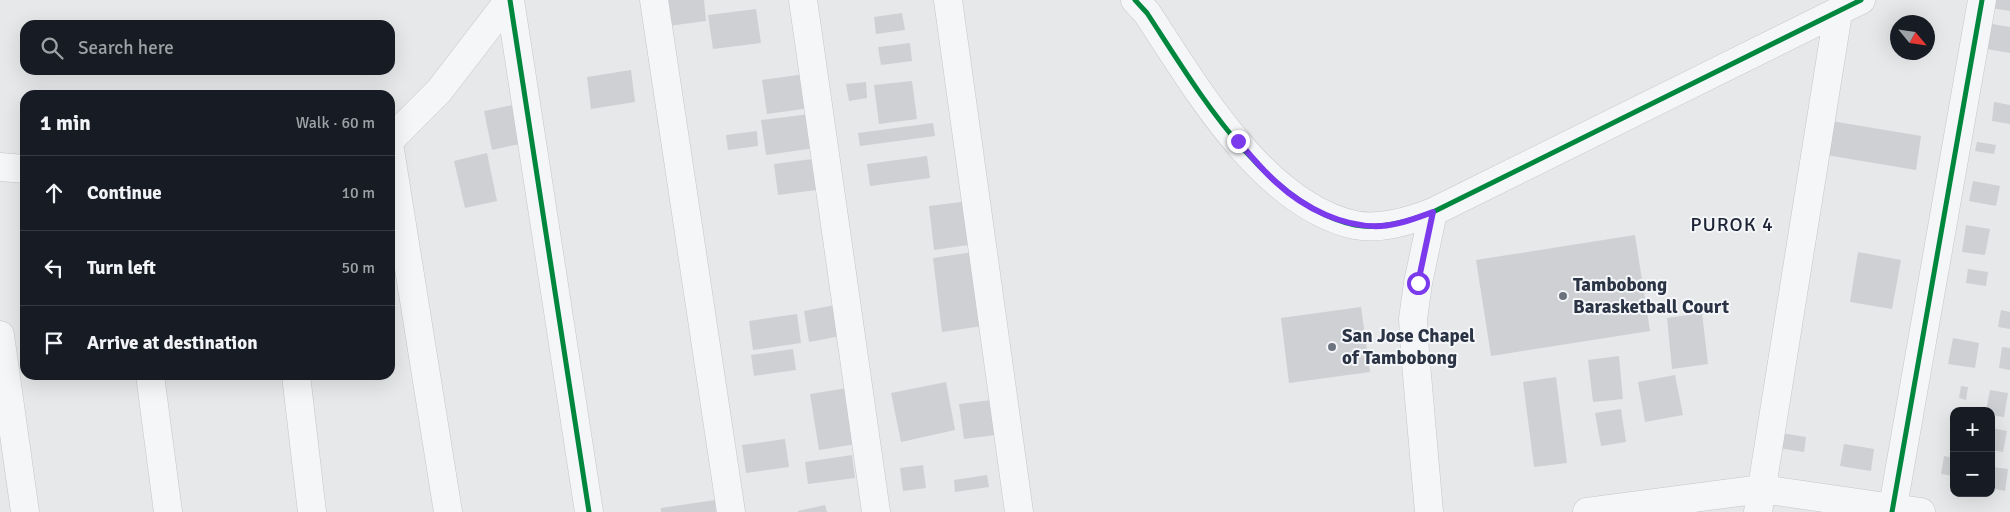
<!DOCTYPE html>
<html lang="en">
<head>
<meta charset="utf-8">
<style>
  :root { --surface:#171b24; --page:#20242c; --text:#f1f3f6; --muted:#9ea1a6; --line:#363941 }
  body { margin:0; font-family:Signika,sans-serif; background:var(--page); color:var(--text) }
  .controls { position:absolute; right:15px; bottom:15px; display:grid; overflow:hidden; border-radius:10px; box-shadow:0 5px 20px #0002 }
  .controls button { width:45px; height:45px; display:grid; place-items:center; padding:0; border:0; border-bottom:1px solid var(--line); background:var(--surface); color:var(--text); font:25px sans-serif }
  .compass { position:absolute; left:1890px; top:15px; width:45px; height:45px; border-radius:50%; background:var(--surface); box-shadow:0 5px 20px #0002; rotate:119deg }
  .stop { position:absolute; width:15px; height:15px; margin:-11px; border:4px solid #7c3aed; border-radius:50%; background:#fff }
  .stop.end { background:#7c3aed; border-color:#fff; box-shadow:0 1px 5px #0008 }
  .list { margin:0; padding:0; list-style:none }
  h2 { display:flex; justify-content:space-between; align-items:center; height:65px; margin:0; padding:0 20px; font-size:21px }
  h2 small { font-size:16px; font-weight:400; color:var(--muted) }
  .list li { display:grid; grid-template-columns:32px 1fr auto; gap:15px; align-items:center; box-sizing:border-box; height:75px; padding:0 20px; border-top:1px solid var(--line) }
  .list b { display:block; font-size:19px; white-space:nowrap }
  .list em { font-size:16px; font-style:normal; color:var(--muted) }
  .icon { flex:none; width:28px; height:28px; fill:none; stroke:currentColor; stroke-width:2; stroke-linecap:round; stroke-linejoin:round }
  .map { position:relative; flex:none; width:2010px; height:512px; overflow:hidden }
  .search { position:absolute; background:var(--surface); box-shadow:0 5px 20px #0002; left:20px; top:20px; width:375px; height:55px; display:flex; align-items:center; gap:12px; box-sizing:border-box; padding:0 18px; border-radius:15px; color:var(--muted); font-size:19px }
  .panel { position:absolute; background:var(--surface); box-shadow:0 5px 20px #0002; left:20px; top:90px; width:375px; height:290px; border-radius:15px }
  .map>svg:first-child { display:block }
  .building { fill:#ced0d3 }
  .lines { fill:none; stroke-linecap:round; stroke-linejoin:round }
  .minor-casing { stroke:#c4c6c8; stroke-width:29 }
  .minor { stroke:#f5f6f7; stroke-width:28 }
  .cycleway-casing { stroke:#f4f6f9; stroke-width:8 }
  .cycleway { stroke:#00873e; stroke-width:5 }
  .route { stroke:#7c3aed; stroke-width:6 }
  .poi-dot { fill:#6c737f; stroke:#f4f6f9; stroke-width:2 }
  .labels { text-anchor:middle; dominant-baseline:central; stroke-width:4; stroke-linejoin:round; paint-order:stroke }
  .poi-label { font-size:19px; font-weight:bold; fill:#2b3445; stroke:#f4f6f9; text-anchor:start }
  .neighbourhood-label { font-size:20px; letter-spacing:1px; fill:#1d2536; stroke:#f4f6f9 }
</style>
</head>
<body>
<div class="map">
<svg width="2010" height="512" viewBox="0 0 2010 512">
  <rect width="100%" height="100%" fill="#e6e8ea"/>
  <path class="building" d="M 665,0 L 704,0 L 706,21 L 668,26 Z
    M 1993,0 L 2010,0 L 2010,11 L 1991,8 Z
    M 756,9 L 761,43 L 713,49 L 708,15 Z
    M 902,13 L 905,30 L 876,34 L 874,17 Z
    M 1986,23 L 2010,27 L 2010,53 L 1981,48 Z
    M 910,43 L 912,61 L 881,65 L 878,47 Z
    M 631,70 L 635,102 L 591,109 L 587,77 Z
    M 805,74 L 810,108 L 767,114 L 762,80 Z
    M 912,81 L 917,119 L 879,124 L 874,85 Z
    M 866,82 L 867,98 L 849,101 L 846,84 Z
    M 1994,102 L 2010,105 L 2010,124 L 1992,121 Z
    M 522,103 L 529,142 L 492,150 L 484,111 Z
    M 810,114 L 815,148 L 766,155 L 761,120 Z
    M 1831,121 L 1921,136 L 1916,170 L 1826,155 Z
    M 933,123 L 935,136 L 860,146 L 858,133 Z
    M 757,131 L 758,146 L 728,150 L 726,135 Z
    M 1977,142 L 1996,145 L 1994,154 L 1975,151 Z
    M 487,153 L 497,201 L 465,208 L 454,161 Z
    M 927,156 L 930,178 L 870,186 L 867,164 Z
    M 820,158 L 824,189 L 778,195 L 774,164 Z
    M 1973,181 L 2000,186 L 1996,206 L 1969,201 Z
    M 969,201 L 975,244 L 934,250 L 929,206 Z
    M 1966,225 L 1990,229 L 1985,255 L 1962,252 Z
    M 1635,235 L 1650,331 L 1491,356 L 1476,260 Z
    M 980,251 L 989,325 L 942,332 L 933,258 Z
    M 1858,252 L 1901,260 L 1892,309 L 1850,302 Z
    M 1968,269 L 1988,272 L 1986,286 L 1966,283 Z
    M 840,304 L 846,335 L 809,342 L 804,311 Z
    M 1361,307 L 1370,372 L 1289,383 L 1281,318 Z
    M 2001,310 L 2010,312 L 2010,329 L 1998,327 Z
    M 1702,313 L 1708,364 L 1672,369 L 1667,318 Z
    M 797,314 L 801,343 L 753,350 L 749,321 Z
    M 1953,338 L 1979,343 L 1975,368 L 1948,364 Z
    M 2002,347 L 2010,348 L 2010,370 L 1999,368 Z
    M 793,349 L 796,370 L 754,376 L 751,355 Z
    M 1619,356 L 1623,399 L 1593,402 L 1588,360 Z
    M 1675,375 L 1683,415 L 1645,422 L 1638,382 Z
    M 1556,377 L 1567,463 L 1534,467 L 1523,382 Z
    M 946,382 L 955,430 L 901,442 L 891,393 Z
    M 1961,386 L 1968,387 L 1966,400 L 1959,398 Z
    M 854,387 L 863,443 L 819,450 L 810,394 Z
    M 1990,390 L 2008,393 L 2004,417 L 1991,415 L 1991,411 L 1986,411 Z
    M 991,400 L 995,435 L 964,439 L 959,404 Z
    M 1621,409 L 1626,442 L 1601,446 L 1595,413 Z
    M 1991,428 L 2007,431 L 2003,452 L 1991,450 Z
    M 1781,433 L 1806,437 L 1804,452 L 1778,448 Z
    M 785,439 L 789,467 L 746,473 L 742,445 Z
    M 1844,444 L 1874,449 L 1871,471 L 1840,466 Z
    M 852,455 L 855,478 L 808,484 L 805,462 Z
    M 1944,456 L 1954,458 L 1954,476 L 1941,474 Z
    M 923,465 L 926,488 L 903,491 L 900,468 Z
    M 1992,467 L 2008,469 L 2005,491 L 1991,488 Z
    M 987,475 L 989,487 L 955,492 L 954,480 Z
    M 715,500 L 716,512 L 661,512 L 661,508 Z
    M 825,505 L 827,512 L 798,512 L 798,511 Z"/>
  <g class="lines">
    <g class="minor-casing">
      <path id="minor" d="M 510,0 L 589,512
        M 654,0 L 731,512
        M 803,0 L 876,512
        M 948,0 L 1019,512
        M 1135,0 L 1147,13 C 1195,86 1263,205 1355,225 C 1381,230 1409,221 1433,212 L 1861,0
        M 390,140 L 439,91 L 509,0
        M 390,150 L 448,512
        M 0,167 L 25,169
        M 0,335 L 25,512
        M 150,375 L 168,512
        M 296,375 L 312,512
        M 1429,512 L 1415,352 L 1413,319 L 1418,283 L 1433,212
        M 1587,512 L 1762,489 L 1921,512
        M 1758,512 L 1838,13
        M 1892,512 L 1982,0"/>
    </g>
    <use href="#minor" class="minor"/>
    <g class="cycleway-casing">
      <path id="cycleway" d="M 510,0 L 589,512
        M 1135,0 L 1147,13 C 1195,86 1263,205 1355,225 C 1381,230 1409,221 1433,212 L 1861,0
        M 1892,512 L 1982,0"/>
    </g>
    <use href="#cycleway" class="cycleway"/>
  </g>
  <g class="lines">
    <path class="route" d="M 1238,141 C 1250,155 1263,171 1277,183 C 1304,208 1344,228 1381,226 C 1399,225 1416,218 1433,212 L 1418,283"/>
  </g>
  <g class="poi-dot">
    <circle cx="1563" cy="296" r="5"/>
    <circle cx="1332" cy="347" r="5"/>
  </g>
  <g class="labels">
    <g class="poi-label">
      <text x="1573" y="285">Tambobong<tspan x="1573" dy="22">Barasketball Court</tspan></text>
      <text x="1342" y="336">San Jose Chapel<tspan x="1342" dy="22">of Tambobong</tspan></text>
    </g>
    <g class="neighbourhood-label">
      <text x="1732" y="224">PUROK 4</text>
    </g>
  </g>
</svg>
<div class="controls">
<button>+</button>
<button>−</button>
</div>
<svg class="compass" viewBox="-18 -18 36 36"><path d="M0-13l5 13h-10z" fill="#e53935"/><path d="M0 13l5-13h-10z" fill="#9ea1a6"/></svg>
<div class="stop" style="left:1418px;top:283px"></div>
<div class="stop end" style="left:1238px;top:141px"></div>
<div class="search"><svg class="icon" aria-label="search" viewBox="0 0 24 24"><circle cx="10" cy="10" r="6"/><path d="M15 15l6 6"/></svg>Search here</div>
<section class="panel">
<h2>1 min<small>Walk · 60 m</small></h2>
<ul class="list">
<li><svg class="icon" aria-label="ahead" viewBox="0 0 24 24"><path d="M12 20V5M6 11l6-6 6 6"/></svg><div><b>Continue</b></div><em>10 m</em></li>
<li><svg class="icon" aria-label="left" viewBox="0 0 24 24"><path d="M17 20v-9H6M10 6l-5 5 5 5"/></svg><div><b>Turn left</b></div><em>50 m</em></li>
<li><svg class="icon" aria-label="arrive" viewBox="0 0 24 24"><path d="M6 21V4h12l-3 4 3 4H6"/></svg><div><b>Arrive at destination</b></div></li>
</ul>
</section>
</div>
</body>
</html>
